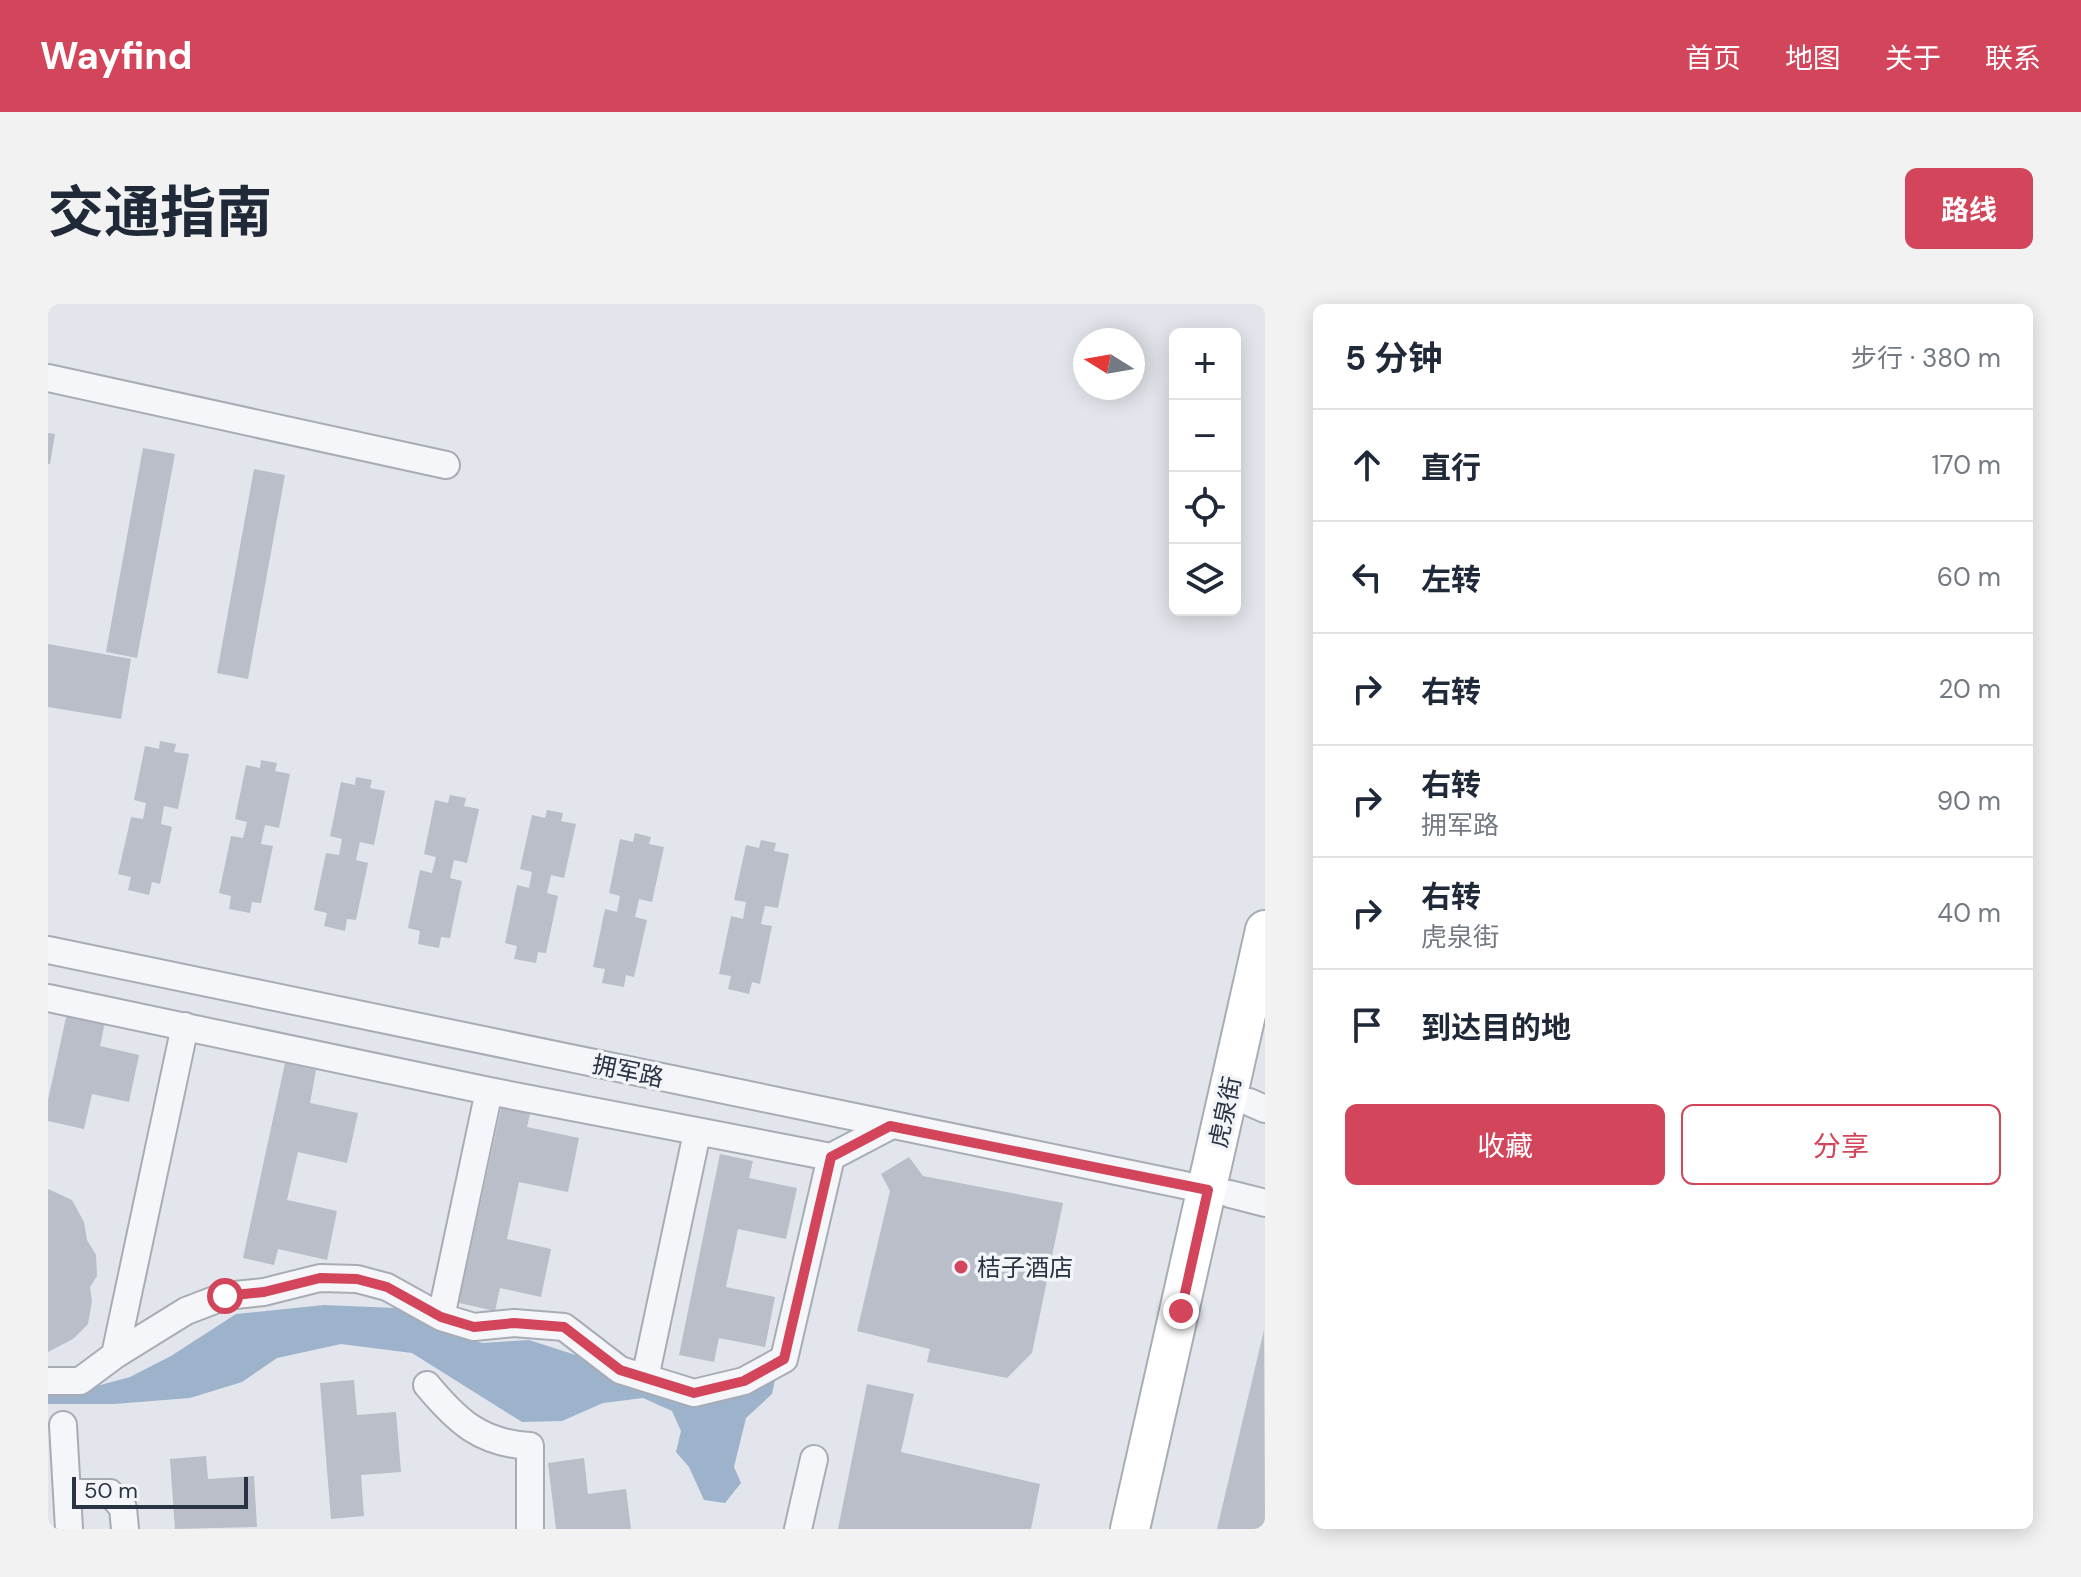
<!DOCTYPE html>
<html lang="zh">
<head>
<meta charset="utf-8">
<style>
  :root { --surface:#fff; --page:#f2f2f3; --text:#1f2937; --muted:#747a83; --line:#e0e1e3; --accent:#d2455a }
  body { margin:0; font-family:"DM Sans","Noto Sans SC",sans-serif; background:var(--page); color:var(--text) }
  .controls { position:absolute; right:24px; top:24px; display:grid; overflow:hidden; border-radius:12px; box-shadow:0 4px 20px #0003 }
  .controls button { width:72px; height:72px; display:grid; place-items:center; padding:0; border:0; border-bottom:2px solid var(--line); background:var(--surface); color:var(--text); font:40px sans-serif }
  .compass { position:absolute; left:1025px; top:24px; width:72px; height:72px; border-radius:50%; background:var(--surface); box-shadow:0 4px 20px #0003; rotate:281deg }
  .scale { position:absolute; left:24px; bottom:20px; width:176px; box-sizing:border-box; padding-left:8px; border:4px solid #293343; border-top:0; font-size:22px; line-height:28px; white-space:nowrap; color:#293343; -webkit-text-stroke:6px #f2f4f8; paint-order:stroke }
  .stop { position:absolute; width:24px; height:24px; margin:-18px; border:6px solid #d2455a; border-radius:50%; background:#fff }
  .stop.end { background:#d2455a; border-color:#fff; box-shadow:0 2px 8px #0008 }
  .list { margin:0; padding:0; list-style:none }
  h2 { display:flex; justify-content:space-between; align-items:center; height:104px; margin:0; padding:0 32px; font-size:34px }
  h2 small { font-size:26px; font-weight:400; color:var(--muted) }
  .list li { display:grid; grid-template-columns:52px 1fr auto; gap:24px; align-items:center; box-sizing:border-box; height:112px; padding:0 32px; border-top:2px solid var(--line) }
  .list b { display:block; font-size:30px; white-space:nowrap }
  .list p { margin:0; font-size:26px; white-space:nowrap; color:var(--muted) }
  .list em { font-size:26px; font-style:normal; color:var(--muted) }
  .actions { display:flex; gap:16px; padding:24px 32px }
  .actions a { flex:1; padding:18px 0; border:2px solid var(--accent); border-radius:12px; text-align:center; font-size:28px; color:var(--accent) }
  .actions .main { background:var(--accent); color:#fff }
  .icon { flex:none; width:44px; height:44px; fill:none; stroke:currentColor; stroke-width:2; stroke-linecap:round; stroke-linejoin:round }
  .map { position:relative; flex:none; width:1217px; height:1225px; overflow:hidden; border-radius:12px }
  header { display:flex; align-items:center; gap:48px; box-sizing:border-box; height:112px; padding:0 40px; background:var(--accent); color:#fff }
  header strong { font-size:38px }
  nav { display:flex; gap:44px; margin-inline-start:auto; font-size:28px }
  .intro { display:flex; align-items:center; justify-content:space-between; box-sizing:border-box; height:192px; padding:0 48px }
  h1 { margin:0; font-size:56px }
  .button { padding:20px 36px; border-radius:12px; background:var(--accent); color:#fff; font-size:28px; font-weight:700 }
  main { display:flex; gap:48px; padding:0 48px }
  aside { flex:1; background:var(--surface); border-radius:12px; box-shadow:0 4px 20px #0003 }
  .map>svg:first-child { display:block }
  .water { fill:#9cb3cb }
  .building { fill:#b9bec8 }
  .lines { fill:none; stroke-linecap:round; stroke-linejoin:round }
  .street-casing { stroke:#a7acb5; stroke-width:30 }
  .secondary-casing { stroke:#a7acb5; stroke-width:42 }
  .street { stroke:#f5f6f9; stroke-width:26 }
  .secondary { stroke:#fff; stroke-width:38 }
  .route { stroke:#d2455a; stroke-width:10 }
  .poi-dot { fill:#d2455a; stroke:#f2f4f8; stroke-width:3 }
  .labels { text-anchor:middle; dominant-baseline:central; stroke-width:7; stroke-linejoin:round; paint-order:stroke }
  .street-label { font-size:24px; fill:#293343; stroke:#f2f4f8 }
  .poi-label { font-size:24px; fill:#293343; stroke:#f2f4f8; text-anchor:start }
</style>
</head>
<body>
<header>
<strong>Wayfind</strong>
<nav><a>首页</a><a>地图</a><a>关于</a><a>联系</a></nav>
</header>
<div class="intro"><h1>交通指南</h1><a class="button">路线</a></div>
<main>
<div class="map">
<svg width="1217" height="1225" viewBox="0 0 1217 1225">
  <rect width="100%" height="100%" fill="#e2e5eb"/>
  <path class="water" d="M 276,1001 L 347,1004 L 397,1027 L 434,1039 L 481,1036 L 534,1053 L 579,1080 L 728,1071 L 724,1090 L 698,1114 L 686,1163 L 693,1179 L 677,1199 L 656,1196 L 641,1163 L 628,1148 L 633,1127 L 624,1107 L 595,1094 L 555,1099 L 514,1117 L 474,1118 L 364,1049 L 293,1040 L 229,1054 L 194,1078 L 142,1094 L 66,1100 L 0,1100 L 0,1085 L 34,1086 L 82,1073 L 123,1052 L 188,1010 Z"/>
  <path class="building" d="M 0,129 L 7,130 L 2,160 L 0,160 Z
    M 95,144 L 127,150 L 89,354 L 58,348 Z
    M 206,165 L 237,171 L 200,375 L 169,369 Z
    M 0,340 L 83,355 L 73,415 L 0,403 Z
    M 112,437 L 128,440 L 126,448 L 141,450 L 130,505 L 116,502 L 113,520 L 124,523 L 112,580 L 104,578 L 101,591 L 80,586 L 83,573 L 70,570 L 83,513 L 95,515 L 98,499 L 86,496 L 97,442 L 111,445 Z
    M 213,456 L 229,459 L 227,467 L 242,470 L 231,524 L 217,521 L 213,540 L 225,542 L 213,599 L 204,598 L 202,609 L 181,605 L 183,592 L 171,589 L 183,532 L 195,534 L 199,518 L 187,515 L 198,461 L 212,464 Z
    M 308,473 L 324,476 L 322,484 L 337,487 L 326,541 L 312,538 L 308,556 L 320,559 L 308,616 L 299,615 L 297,627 L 276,622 L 279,609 L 266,606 L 278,549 L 291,551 L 294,535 L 282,532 L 293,478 L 307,481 Z
    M 402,491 L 418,494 L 416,502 L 431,505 L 419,559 L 406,556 L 402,574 L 414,577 L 402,634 L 393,633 L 391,644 L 370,640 L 372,627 L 360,624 L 372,566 L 384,569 L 388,553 L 376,550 L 387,496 L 400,499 Z
    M 499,506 L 515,509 L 513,517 L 528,520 L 516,574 L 503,571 L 499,589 L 510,592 L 498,649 L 490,648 L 488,659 L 466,655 L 469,642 L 457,639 L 469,581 L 481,584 L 484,568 L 472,565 L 484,511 L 497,514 Z
    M 587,529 L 603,533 L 601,540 L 616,543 L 604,598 L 591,595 L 587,613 L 599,616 L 586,673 L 578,671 L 576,683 L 554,679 L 557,665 L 545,663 L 557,605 L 569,608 L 572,592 L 561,589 L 572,535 L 585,538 Z
    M 713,536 L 728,539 L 726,547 L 741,550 L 730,604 L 717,602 L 713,620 L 724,622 L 712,680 L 704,678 L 701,690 L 680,685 L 683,672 L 671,670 L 683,612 L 695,615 L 698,598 L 686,596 L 698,541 L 711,544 Z
    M 19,709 L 57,718 L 52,742 L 91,751 L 81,798 L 44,790 L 36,825 L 0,817 L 0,796 Z
    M 237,759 L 268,766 L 262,799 L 310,809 L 299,859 L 250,848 L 239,896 L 289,907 L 279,956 L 230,945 L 226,961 L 195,954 Z
    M 454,800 L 483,806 L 479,823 L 531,834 L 520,888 L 471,878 L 459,935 L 503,945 L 493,993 L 452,984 L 447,1007 L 411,999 Z
    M 672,850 L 705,857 L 701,874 L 749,884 L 738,935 L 690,925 L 678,983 L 727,993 L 717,1043 L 671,1034 L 666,1058 L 631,1051 Z
    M 861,853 L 875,872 L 1015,899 L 984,1049 L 959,1074 L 879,1058 L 882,1045 L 809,1027 L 842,887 L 833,870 Z
    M 0,885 L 24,896 L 36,918 L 39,936 L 48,951 L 49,972 L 42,983 L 44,997 L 40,1020 L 25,1035 L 0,1048 Z
    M 1216,1026 L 1217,1225 L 1169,1225 Z
    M 306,1076 L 309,1111 L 348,1108 L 353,1168 L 313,1171 L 316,1212 L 283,1215 L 272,1079 Z
    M 819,1080 L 866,1090 L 853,1148 L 992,1180 L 983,1225 L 790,1225 Z
    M 158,1152 L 160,1175 L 206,1172 L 209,1223 L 127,1225 L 122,1155 Z
    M 536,1154 L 540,1190 L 578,1185 L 583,1225 L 508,1225 L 500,1159 Z"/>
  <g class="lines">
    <g class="street-casing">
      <path id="street" d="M 0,74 L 398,161
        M 0,646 L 1160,886
        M 0,694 L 441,787 L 783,853 L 842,822
        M 1201,798 L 1217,805
        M 1182,890 L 1217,899
        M 393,1013 L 441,787
        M 67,1051 L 137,722
        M 597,1074 L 649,829
        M 0,1077 L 32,1077 L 67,1051 L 138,1007 L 177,992 L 216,988 L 272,974 L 309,975 L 339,983 L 393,1013 L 426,1023 L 466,1019 L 516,1023 L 572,1066 L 646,1089 L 696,1077 L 736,1055 L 783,853
        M 379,1081 C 409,1117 432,1139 482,1142 L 482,1225
        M 15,1121 L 21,1225
        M 19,1189 L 62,1189 L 75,1204 L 77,1225
        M 750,1225 L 766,1155"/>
    </g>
    <g class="secondary-casing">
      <path id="secondary" d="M 1082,1225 L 1217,626"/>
    </g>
    <use href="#street" class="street"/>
    <use href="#secondary" class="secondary"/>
  </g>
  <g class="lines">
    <path class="route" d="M 177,992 L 216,988 L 272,974 L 309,975 L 339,983 L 393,1013 L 426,1023 L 466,1019 L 516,1023 L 572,1066 L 646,1089 L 696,1077 L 736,1055 L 783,853 L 842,822 L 1160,886 L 1133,1007"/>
  </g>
  <circle class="poi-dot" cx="913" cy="963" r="8"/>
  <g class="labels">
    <g class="street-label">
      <text transform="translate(580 767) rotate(12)">拥军路</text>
      <text transform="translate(1177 808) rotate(-78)">虎泉街</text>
    </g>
    <g class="poi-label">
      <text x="929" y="963">桔子酒店</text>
    </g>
  </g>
</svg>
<div class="controls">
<button>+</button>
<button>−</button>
<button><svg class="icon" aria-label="locate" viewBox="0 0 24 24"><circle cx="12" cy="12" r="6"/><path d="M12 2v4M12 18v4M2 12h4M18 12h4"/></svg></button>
<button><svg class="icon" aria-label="layers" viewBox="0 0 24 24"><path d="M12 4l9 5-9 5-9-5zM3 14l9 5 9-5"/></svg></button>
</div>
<svg class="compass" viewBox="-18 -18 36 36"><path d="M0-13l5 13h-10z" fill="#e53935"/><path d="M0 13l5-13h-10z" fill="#747a83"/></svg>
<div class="scale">50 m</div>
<div class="stop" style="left:177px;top:992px"></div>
<div class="stop end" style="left:1133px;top:1007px"></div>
</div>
<aside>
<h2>5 分钟<small>步行 · 380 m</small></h2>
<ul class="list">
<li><svg class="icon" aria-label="ahead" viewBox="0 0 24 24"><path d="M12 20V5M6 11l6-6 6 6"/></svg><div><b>直行</b></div><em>170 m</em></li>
<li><svg class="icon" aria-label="left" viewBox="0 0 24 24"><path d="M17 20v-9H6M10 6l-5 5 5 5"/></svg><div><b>左转</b></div><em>60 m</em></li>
<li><svg class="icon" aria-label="right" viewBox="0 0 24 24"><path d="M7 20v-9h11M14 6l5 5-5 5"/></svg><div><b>右转</b></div><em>20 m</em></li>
<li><svg class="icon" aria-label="right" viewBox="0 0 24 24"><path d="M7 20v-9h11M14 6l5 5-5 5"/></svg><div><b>右转</b><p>拥军路</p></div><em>90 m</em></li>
<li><svg class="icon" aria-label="right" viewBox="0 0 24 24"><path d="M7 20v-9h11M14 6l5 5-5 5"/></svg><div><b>右转</b><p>虎泉街</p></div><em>40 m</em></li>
<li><svg class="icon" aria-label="arrive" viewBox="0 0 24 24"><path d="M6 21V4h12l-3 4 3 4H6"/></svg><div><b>到达目的地</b></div></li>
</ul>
<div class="actions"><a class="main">收藏</a><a>分享</a></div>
</aside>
</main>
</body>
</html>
